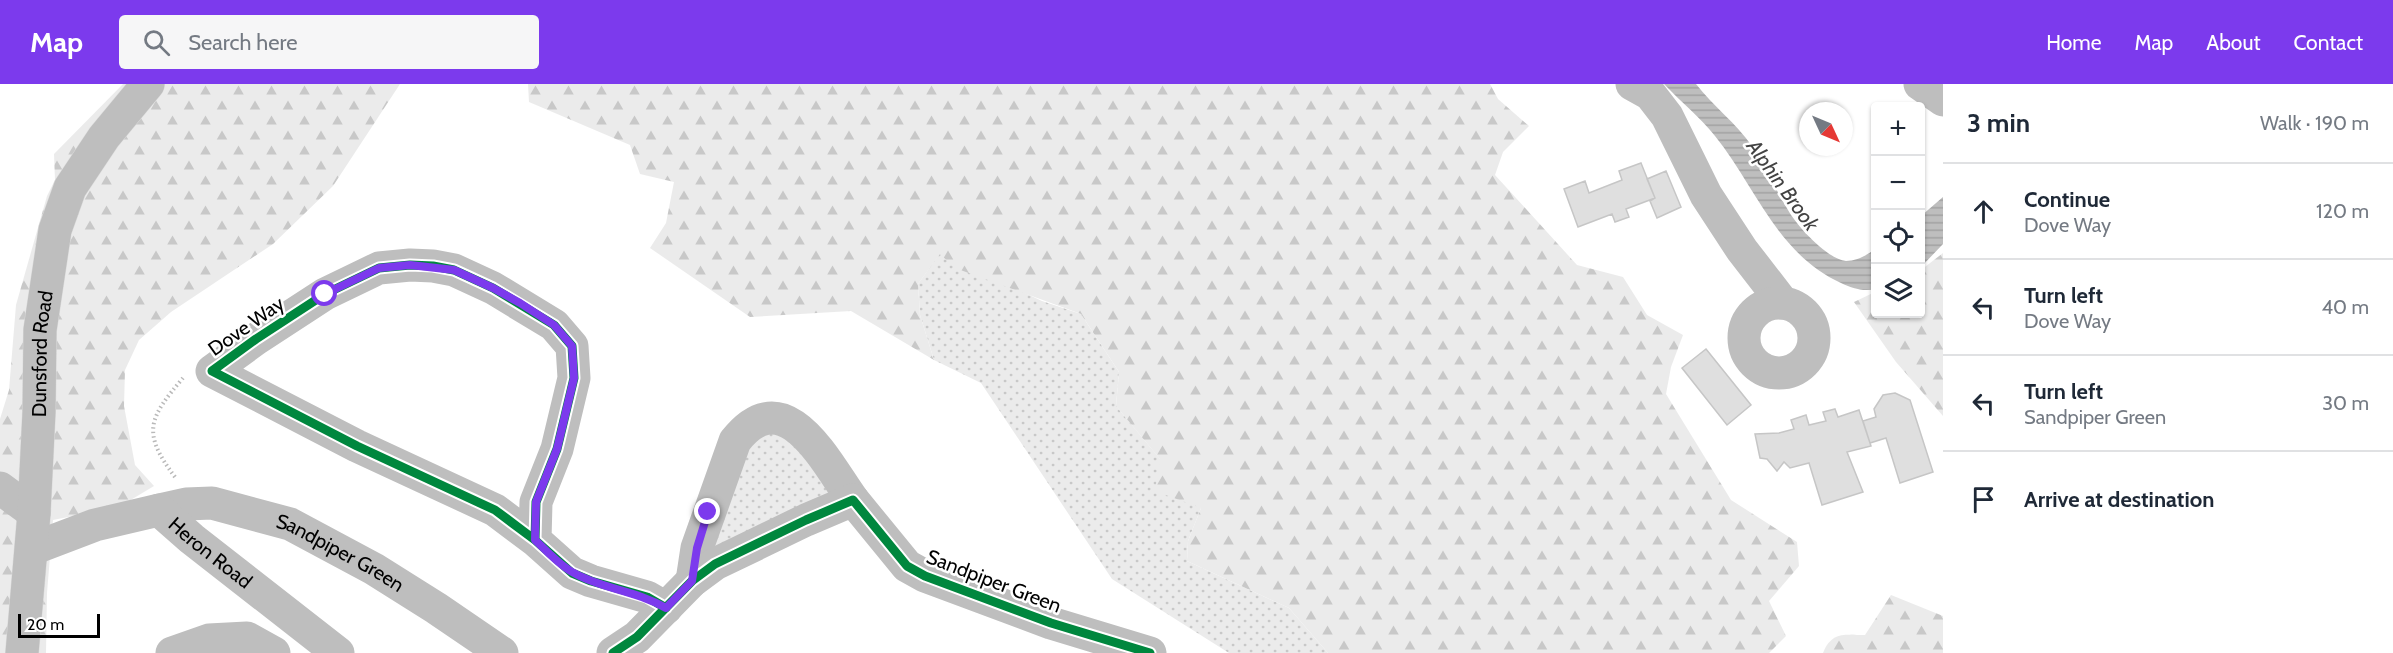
<!DOCTYPE html>
<html lang="en">
<head>
<meta charset="utf-8">
<style>
  :root { --surface:#fff; --page:#f6f6f7; --text:#1f2937; --muted:#747a83; --line:#e0e1e3; --accent:#7c3aed }
  body { margin:0; font-family:Cabin,sans-serif; background:var(--page); color:var(--text) }
  .controls { position:absolute; right:18px; top:18px; display:grid; overflow:hidden; border-radius:6px; box-shadow:0 2px 4px #0004 }
  .controls button { width:54px; height:54px; display:grid; place-items:center; padding:0; border:0; border-bottom:2px solid var(--line); background:var(--surface); color:var(--text); font:30px sans-serif }
  .compass { position:absolute; left:1799px; top:18px; width:54px; height:54px; border-radius:50%; background:var(--surface); box-shadow:0 2px 4px #0004; rotate:134deg }
  .scale { position:absolute; left:18px; bottom:15px; width:82px; box-sizing:border-box; padding-left:6px; border:3px solid #000; border-top:0; font-size:16px; line-height:21px; white-space:nowrap; color:#000; -webkit-text-stroke:4px #fff; paint-order:stroke }
  .stop { position:absolute; width:18px; height:18px; margin:-14px; border:4px solid #7c3aed; border-radius:50%; background:#fff }
  .stop.end { background:#7c3aed; border-color:#fff; box-shadow:0 2px 6px #0008 }
  .list { margin:0; padding:0; list-style:none }
  h2 { display:flex; justify-content:space-between; align-items:center; height:78px; margin:0; padding:0 24px; font-size:26px }
  h2 small { font-size:20px; font-weight:400; color:var(--muted) }
  .list li { display:grid; grid-template-columns:39px 1fr auto; gap:18px; align-items:center; box-sizing:border-box; height:96px; padding:0 24px; border-top:2px solid var(--line) }
  .list b { display:block; font-size:22px; white-space:nowrap }
  .list p { margin:0; font-size:20px; white-space:nowrap; color:var(--muted) }
  .list em { font-size:20px; font-style:normal; color:var(--muted) }
  .icon { flex:none; width:33px; height:33px; fill:none; stroke:currentColor; stroke-width:2; stroke-linecap:round; stroke-linejoin:round }
  .map { position:relative; flex:none; width:1943px; height:569px; overflow:hidden }
  header { display:flex; align-items:center; gap:36px; box-sizing:border-box; height:84px; padding:0 30px; background:var(--accent); color:#fff }
  header strong { font-size:28px }
  nav { display:flex; gap:33px; margin-inline-start:auto; font-size:21px }
  .search { width:420px; height:54px; background:var(--page); display:flex; align-items:center; gap:15px; box-sizing:border-box; padding:0 21px; border-radius:6px; color:var(--muted); font-size:22px }
  main { display:flex }
  aside { flex:1; background:var(--surface) }
  .map>svg:first-child { display:block }
  .grass { fill:url(#grass-dots) }
  .forest { fill:url(#forest-firs) }
  .water { fill:url(#water-rules) }
  .building { fill:#dfdfdf; stroke:#c6c6c6; stroke-width:1.5 }
  .lines { fill:none; stroke-linecap:round; stroke-linejoin:round }
  .major-casing { stroke:#dbdbdb; stroke-width:34 }
  .path { stroke:#b9b9b9; stroke-width:4; stroke-dasharray:1.5 3; stroke-linecap:butt }
  .minor { stroke:#bebebe; stroke-width:33 }
  .major { stroke:#bebebe; stroke-width:33 }
  .cycleway-casing { stroke:#fff; stroke-width:13 }
  .cycleway { stroke:#00873e; stroke-width:9 }
  .route { stroke:#7c3aed; stroke-width:8 }
  .labels { text-anchor:middle; dominant-baseline:central; stroke-width:5; stroke-linejoin:round; paint-order:stroke }
  .street-label { font-size:20px; fill:#000; stroke:#fff }
  .water-label { font-size:21px; font-style:italic; fill:#434343; stroke:#fff }
</style>
</head>
<body>
<header>
<strong>Map</strong>
<div class="search"><svg class="icon" aria-label="search" viewBox="0 0 24 24"><circle cx="10" cy="10" r="6"/><path d="M15 15l6 6"/></svg>Search here</div>
<nav><a>Home</a><a>Map</a><a>About</a><a>Contact</a></nav>
</header>
<main>
<div class="map">
<svg width="1943" height="569" viewBox="0 0 1943 569">
  <defs>
    <pattern id="grass-dots" width="8" height="8" patternUnits="userSpaceOnUse" patternTransform="scale(1.5)"><rect width="8" height="8" fill="#ebebeb"/><path d="M2 2h.1M6 6h.1" fill="none" stroke="#c8c8c8" stroke-width="1.8" stroke-linecap="round"/></pattern>
    <pattern id="forest-firs" width="22" height="20" patternUnits="userSpaceOnUse" patternTransform="scale(1.5)"><rect width="22" height="20" fill="#ebebeb"/><path d="M5 1l3.5 6h-7zM16 11l3.5 6h-7z" fill="#c8c8c8"/></pattern>
    <pattern id="water-rules" width="6" height="5" patternUnits="userSpaceOnUse" patternTransform="scale(1.5)"><rect width="6" height="5" fill="#bebebe"/><path d="M0 2.5h6" fill="none" stroke="#a2a2a2"/></pattern>
  </defs>
  <rect width="100%" height="100%" fill="#fff"/>
  <path class="grass" d="M 940,169 L 1042,217 L 1081,230 L 1119,288 L 1116,322 L 1201,424 L 1188,457 L 1187,477 L 1289,524 L 1328,569 L 1229,569 L 1112,495 L 981,299 L 934,276 L 920,231 L 918,200 Z
    M 784,346 L 837,406 L 706,471 L 751,352 Z"/>
  <path class="forest" d="M 123,0 L 400,0 L 333,102 L 273,160 L 171,228 L 139,256 L 125,286 L 124,322 L 135,381 L 154,402 L 119,423 L 53,436 L 47,509 L 46,569 L 0,569 L 0,335 L 9,306 L 16,221 L 47,112 L 55,96 L 54,70 Z
    M 528,0 L 1490,0 L 1498,15 L 1529,42 L 1503,68 L 1495,91 L 1577,181 L 1623,193 L 1647,231 L 1683,251 L 1671,283 L 1666,310 L 1731,416 L 1797,458 L 1799,482 L 1769,517 L 1786,552 L 1769,569 L 1328,569 L 1289,524 L 1187,477 L 1188,457 L 1201,424 L 1155,407 L 1160,375 L 1116,322 L 1119,288 L 1081,230 L 955,184 L 940,170 L 918,200 L 920,231 L 934,276 L 851,227 L 750,233 L 650,164 L 666,139 L 674,98 L 640,90 L 630,61 L 529,18 Z
    M 1943,169 L 1943,332 L 1896,278 L 1854,218 L 1875,208 L 1876,230 L 1920,230 L 1921,186 Z
    M 1891,511 L 1943,532 L 1943,569 L 1823,569 C 1832,547 1844,551 1865,551 Z"/>
  <path class="water" d="M 1664,0 L 1696,0 C 1713,22 1736,39 1752,62 C 1766,82 1775,105 1788,126 C 1797,142 1827,175 1846,177 C 1857,177 1867,171 1875,165 L 1875,205 C 1863,208 1852,204 1841,199 C 1777,170 1756,103 1715,52 C 1700,33 1680,17 1664,0 Z
    M 1943,113 L 1943,160 L 1921,183 L 1921,132 Z"/>
  <path class="building" d="M 1641,79 L 1655,114 L 1626,125 L 1629,133 L 1615,138 L 1612,130 L 1578,143 L 1564,105 L 1585,97 L 1589,109 L 1622,96 L 1619,87 Z
    M 1666,87 L 1681,123 L 1657,134 L 1650,117 L 1655,114 L 1647,95 Z
    M 1706,265 L 1751,321 L 1727,341 L 1682,284 Z
    M 1895,309 L 1910,316 L 1933,388 L 1900,399 L 1886,354 L 1870,359 L 1863,337 L 1876,333 L 1874,325 L 1883,311 Z
    M 1835,325 L 1838,333 L 1859,326 L 1871,362 L 1847,368 L 1863,408 L 1822,421 L 1809,379 L 1790,384 L 1784,378 L 1777,387 L 1767,375 L 1760,374 L 1755,350 L 1779,349 L 1794,345 L 1791,336 L 1806,331 L 1809,341 L 1826,337 L 1823,328 Z"/>
  <g class="lines">
    <g class="major-casing">
      <g id="major">
        <path id="s3" d="M 22,569 L 34,429 L 39,328 L 40,246 L 55,146 L 70,104 L 104,53 L 148,0"/>
      </g>
    </g>
    <path class="path" d="M 175,393 C 141,348 149,334 183,294"/>
    <g class="minor">
      <path d="M 1632,0 L 1650,10 L 1667,32 L 1706,111 L 1742,166 L 1783,219"/>
      <path d="M 1920,0 L 1943,16"/>
      <circle cx="1779" cy="254" r="35"/>
      <path d="M 0,404 L 34,429"/>
      <path id="s1" d="M 159,426 L 186,420 L 212,419 L 290,440 L 374,485 L 436,524 L 502,569"/>
      <path d="M 535,456 L 536,418 L 557,365 L 574,294 L 572,262 L 554,241 L 493,204 L 454,186 L 433,182 L 410,181 L 379,184 L 325,210 L 256,255 L 212,287 L 357,362 L 495,426 L 535,456 L 572,489 L 591,497 L 647,513 L 666,524"/>
      <path id="s2" d="M 32,465 L 95,441 L 159,426 L 192,455 L 338,569"/>
      <path d="M 692,497 L 697,464 L 735,357 C 785,293 826,379 853,416"/>
      <path d="M 172,569 L 209,556 L 247,554 L 274,569"/>
      <path d="M 613,569 L 637,553 L 692,497 L 715,480 L 806,436 L 853,416 L 907,482 L 925,492 L 1051,539 L 1150,569"/>
    </g>
    <use href="#major" class="major"/>
    <g class="cycleway-casing">
      <path id="cycleway" d="M 535,456 L 536,418 L 557,365 L 574,294 L 572,262 L 554,241 L 493,204 L 454,186 L 433,182 L 410,181 L 379,184 L 325,210 L 256,255 L 212,287 L 357,362 L 495,426 L 535,456 L 572,489 L 591,497 L 647,513 L 666,524
        M 613,569 L 637,553 L 692,497 L 715,480 L 806,436 L 853,416 L 907,482 L 925,492 L 1051,539 L 1150,569"/>
    </g>
    <use href="#cycleway" class="cycleway"/>
  </g>
  <g class="lines">
    <path class="route" d="M 325,210 L 379,184 L 410,181 L 454,186 L 493,204 L 520,219 L 554,241 L 572,262 L 574,294 L 557,365 L 536,418 L 535,456 C 547,467 560,482 574,489 C 602,505 635,506 666,524 L 692,497 L 697,464 L 708,428"/>
  </g>
  <g class="labels">
    <g class="street-label">
      <text transform="translate(246 242) rotate(-35)">Dove Way</text>
      <text stroke="none"><textPath href="#s3" startOffset="300">Dunsford Road</textPath></text>
      <text stroke="none"><textPath href="#s2" startOffset="200">Heron Road</textPath></text>
      <text stroke="none"><textPath href="#s1" startOffset="192">Sandpiper Green</textPath></text>
      <text transform="translate(994 497) rotate(21)">Sandpiper Green</text>
    </g>
    <g class="water-label">
      <text transform="translate(1783 101) rotate(54)">Alphin Brook</text>
    </g>
  </g>
</svg>
<div class="controls">
<button>+</button>
<button>−</button>
<button><svg class="icon" aria-label="locate" viewBox="0 0 24 24"><circle cx="12" cy="12" r="6"/><path d="M12 2v4M12 18v4M2 12h4M18 12h4"/></svg></button>
<button><svg class="icon" aria-label="layers" viewBox="0 0 24 24"><path d="M12 4l9 5-9 5-9-5zM3 14l9 5 9-5"/></svg></button>
</div>
<svg class="compass" viewBox="-18 -18 36 36"><path d="M0-13l5 13h-10z" fill="#e53935"/><path d="M0 13l5-13h-10z" fill="#747a83"/></svg>
<div class="scale">20 m</div>
<div class="stop" style="left:325px;top:210px"></div>
<div class="stop end" style="left:708px;top:428px"></div>
</div>
<aside>
<h2>3 min<small>Walk · 190 m</small></h2>
<ul class="list">
<li><svg class="icon" aria-label="ahead" viewBox="0 0 24 24"><path d="M12 20V5M6 11l6-6 6 6"/></svg><div><b>Continue</b><p>Dove Way</p></div><em>120 m</em></li>
<li><svg class="icon" aria-label="left" viewBox="0 0 24 24"><path d="M17 20v-9H6M10 6l-5 5 5 5"/></svg><div><b>Turn left</b><p>Dove Way</p></div><em>40 m</em></li>
<li><svg class="icon" aria-label="left" viewBox="0 0 24 24"><path d="M17 20v-9H6M10 6l-5 5 5 5"/></svg><div><b>Turn left</b><p>Sandpiper Green</p></div><em>30 m</em></li>
<li><svg class="icon" aria-label="arrive" viewBox="0 0 24 24"><path d="M6 21V4h12l-3 4 3 4H6"/></svg><div><b>Arrive at destination</b></div></li>
</ul>
</aside>
</main>
</body>
</html>
